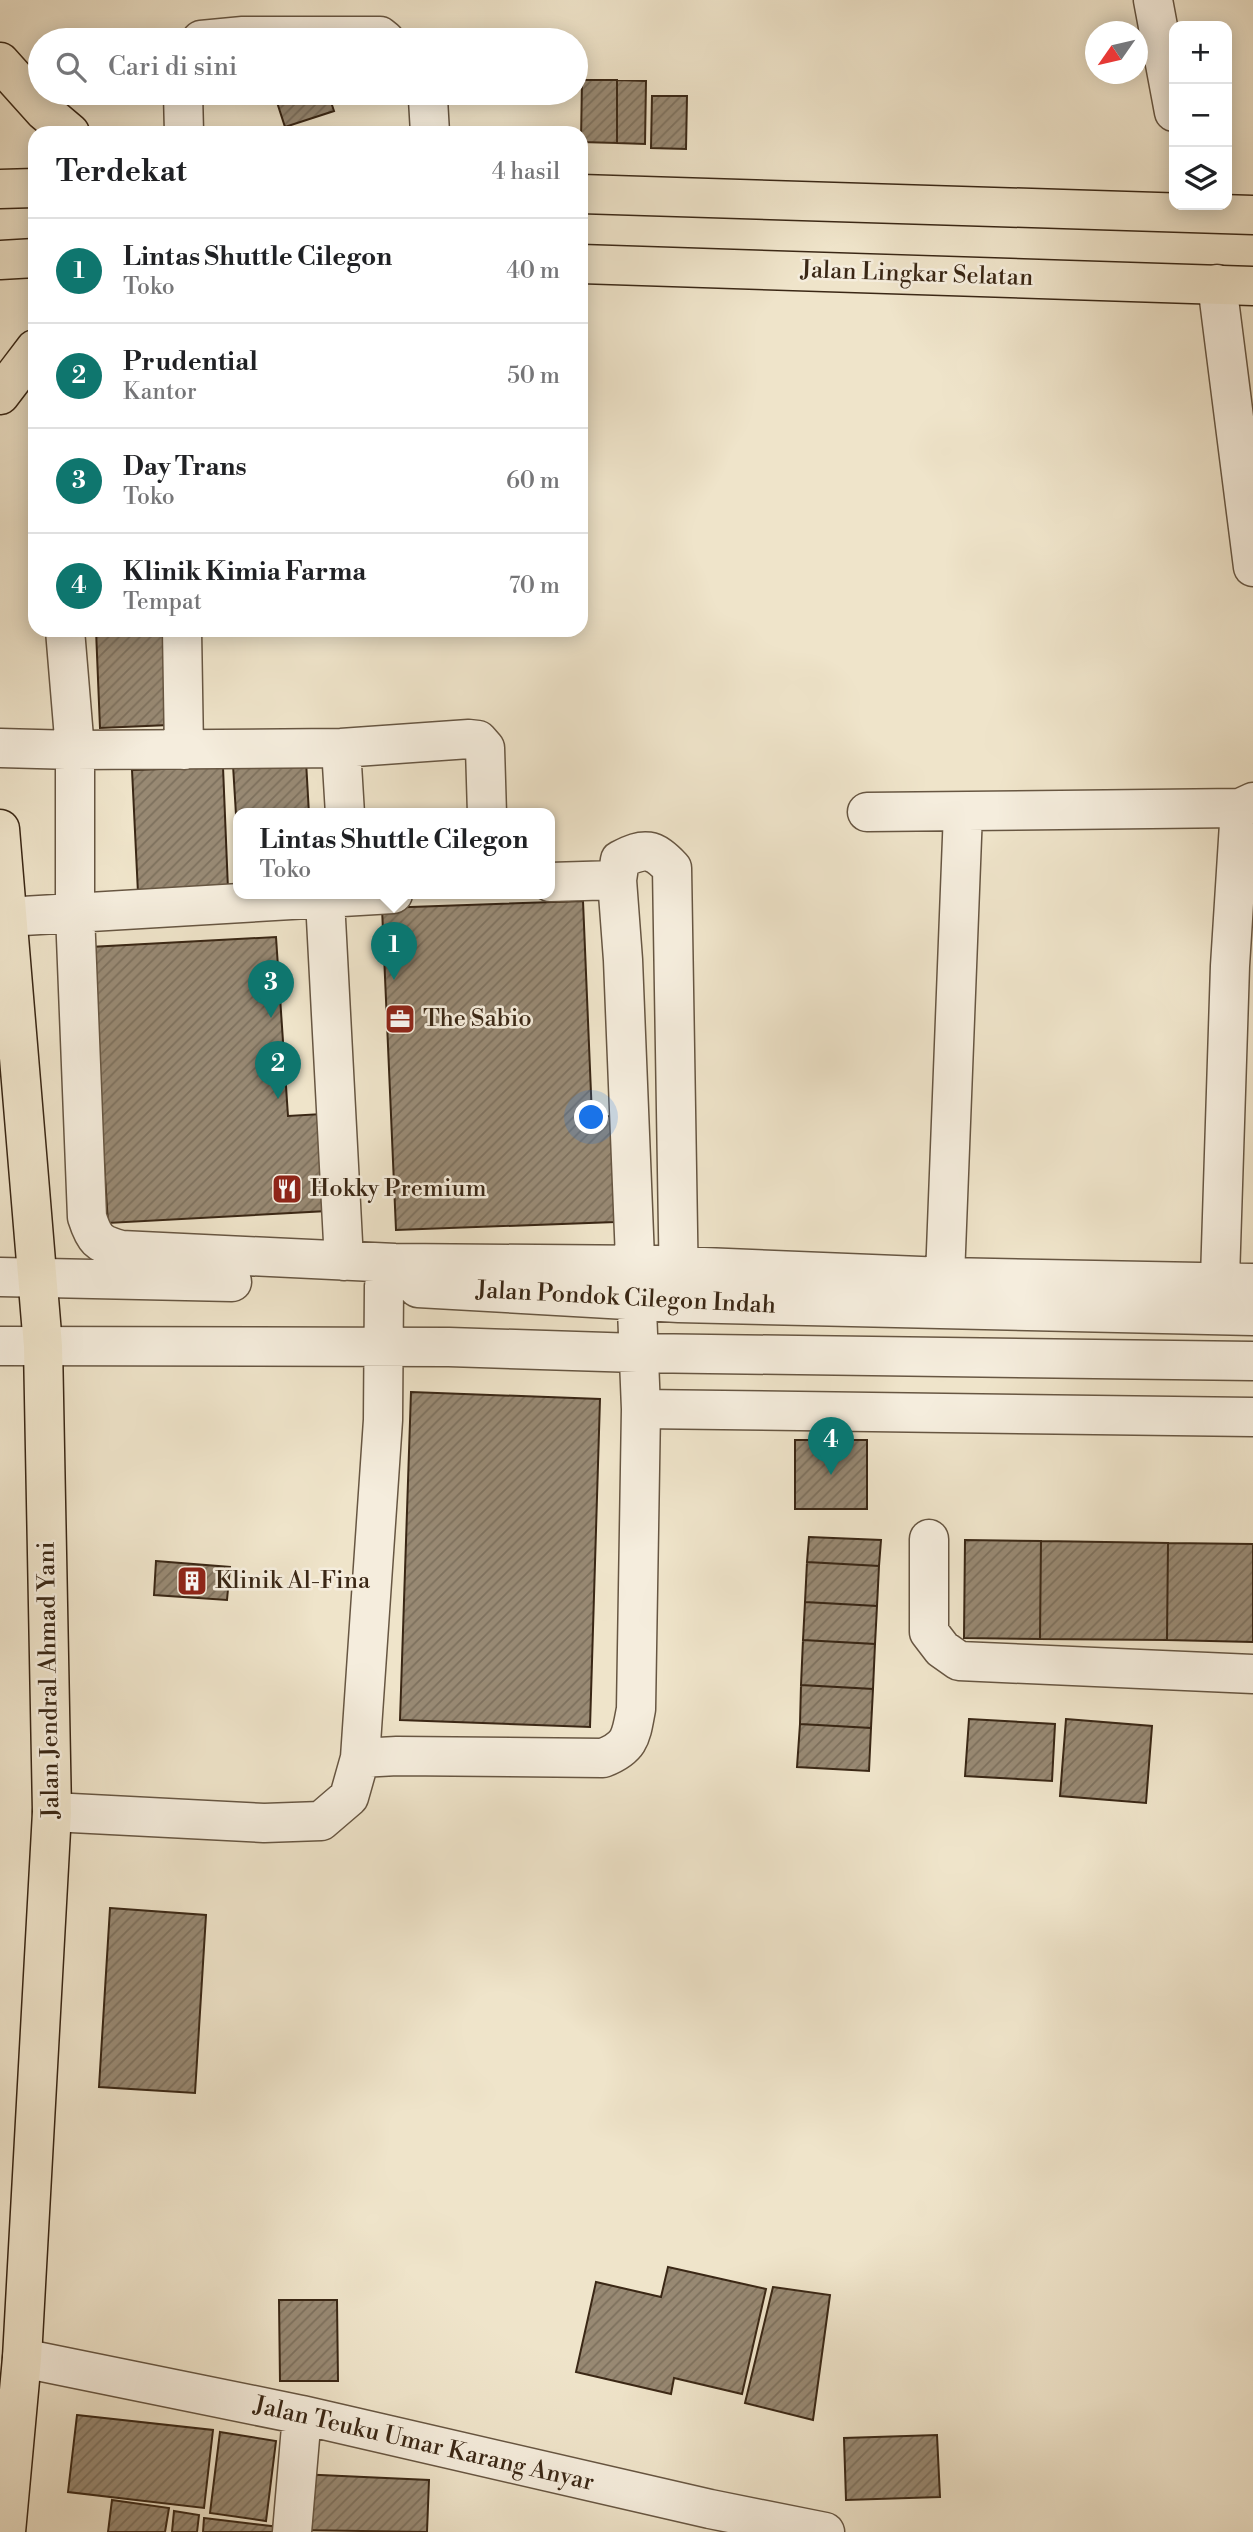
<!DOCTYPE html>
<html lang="id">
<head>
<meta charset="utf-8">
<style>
  :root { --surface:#fff; --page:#f6f6f6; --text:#202124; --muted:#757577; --line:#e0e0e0; --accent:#0f766e }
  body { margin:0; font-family:"Libre Bodoni",serif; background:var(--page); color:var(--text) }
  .controls { position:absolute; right:21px; top:21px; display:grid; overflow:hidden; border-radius:14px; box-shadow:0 4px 18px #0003 }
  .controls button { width:63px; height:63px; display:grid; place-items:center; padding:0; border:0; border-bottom:2px solid var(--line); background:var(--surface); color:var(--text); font:35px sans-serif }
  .compass { position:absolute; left:1085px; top:21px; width:63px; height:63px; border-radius:50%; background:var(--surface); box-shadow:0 4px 18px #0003; rotate:236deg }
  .you { position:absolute; left:592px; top:1118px; width:24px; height:24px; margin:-18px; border:5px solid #fff; border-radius:50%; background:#1a73e8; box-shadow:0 0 0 10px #1a73e833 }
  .badge { display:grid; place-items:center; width:46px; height:46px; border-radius:50%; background:var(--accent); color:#fff; font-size:23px; font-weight:700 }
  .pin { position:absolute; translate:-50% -58px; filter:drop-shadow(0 2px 4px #0008) }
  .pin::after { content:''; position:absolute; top:37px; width:24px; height:21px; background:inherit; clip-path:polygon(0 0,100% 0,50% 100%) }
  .popup { position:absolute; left:233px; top:808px; width:322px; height:91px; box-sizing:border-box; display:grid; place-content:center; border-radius:14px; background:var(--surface); filter:drop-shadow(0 2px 5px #0005); font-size:23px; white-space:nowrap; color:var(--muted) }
  .popup b { font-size:26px; color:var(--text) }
  .popup::after { content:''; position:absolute; left:50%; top:100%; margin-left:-14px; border:14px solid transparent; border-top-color:var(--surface) }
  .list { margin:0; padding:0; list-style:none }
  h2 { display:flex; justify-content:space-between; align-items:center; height:91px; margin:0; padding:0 28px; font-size:30px }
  h2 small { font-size:23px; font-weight:400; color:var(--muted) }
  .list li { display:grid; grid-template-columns:46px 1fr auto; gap:21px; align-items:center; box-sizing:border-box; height:105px; padding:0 28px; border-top:2px solid var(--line) }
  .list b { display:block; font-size:26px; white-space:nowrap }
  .list p { margin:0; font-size:23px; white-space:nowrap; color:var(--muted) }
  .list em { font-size:23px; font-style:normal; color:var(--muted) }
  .icon { flex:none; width:38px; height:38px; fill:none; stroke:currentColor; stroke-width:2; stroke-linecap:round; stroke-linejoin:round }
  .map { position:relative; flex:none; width:1253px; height:2532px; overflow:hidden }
  .search { position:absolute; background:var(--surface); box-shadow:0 4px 18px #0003; left:28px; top:28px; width:560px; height:77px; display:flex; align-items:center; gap:18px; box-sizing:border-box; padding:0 24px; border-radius:38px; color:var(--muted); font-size:26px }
  .panel { position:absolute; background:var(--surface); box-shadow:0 4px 18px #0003; left:28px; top:126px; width:560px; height:511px; border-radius:21px }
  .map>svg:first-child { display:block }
  .building { fill:url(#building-hatch); stroke:#3a2715; stroke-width:2 }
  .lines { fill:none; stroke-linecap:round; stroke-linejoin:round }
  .minor-casing { stroke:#675642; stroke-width:41 }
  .highway-casing { stroke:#3a2715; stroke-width:41 }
  .minor { stroke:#f5eddd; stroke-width:38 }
  .highway { stroke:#efe4ca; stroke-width:38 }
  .labels { text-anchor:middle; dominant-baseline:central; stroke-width:5; stroke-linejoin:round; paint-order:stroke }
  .street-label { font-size:24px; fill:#3a2715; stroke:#f5eddd }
  .poi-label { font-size:24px; fill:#3a2715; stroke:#f5eddd; text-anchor:start }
</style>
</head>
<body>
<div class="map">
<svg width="1253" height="2532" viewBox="0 0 1253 2532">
  <defs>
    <pattern id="building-hatch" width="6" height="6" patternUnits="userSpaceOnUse" patternTransform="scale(1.75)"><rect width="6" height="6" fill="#988973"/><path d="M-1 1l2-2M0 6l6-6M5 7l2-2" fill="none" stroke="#7d705d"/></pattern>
  </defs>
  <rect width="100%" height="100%" fill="#efe4ca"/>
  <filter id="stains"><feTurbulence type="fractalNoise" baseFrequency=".00286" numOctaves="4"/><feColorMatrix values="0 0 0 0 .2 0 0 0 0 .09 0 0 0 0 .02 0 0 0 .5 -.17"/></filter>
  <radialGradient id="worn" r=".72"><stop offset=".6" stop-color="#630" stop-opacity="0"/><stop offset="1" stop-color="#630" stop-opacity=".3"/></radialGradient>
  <path class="building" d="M 582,80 L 617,80 L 617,143 L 581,142 Z
    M 617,80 L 646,81 L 645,144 L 617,143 Z
    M 274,93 L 328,93 L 334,111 L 285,127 Z
    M 652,96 L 687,96 L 686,149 L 651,148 Z
    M 96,630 L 165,630 L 169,725 L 100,728 Z
    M 306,761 L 309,814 L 238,814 L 238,848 L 233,765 Z
    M 223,767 L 228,889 L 138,893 L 132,770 Z
    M 583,901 L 592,1117 L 611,1116 L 615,1222 L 396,1230 L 382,908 Z
    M 276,937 L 288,1116 L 322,1114 L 327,1211 L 108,1223 L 90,947 Z
    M 411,1392 L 600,1399 L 590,1727 L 400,1720 Z
    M 795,1440 L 867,1440 L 867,1509 L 795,1509 Z
    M 809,1537 L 881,1540 L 879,1566 L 807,1562 Z
    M 965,1540 L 1041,1541 L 1040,1639 L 964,1638 Z
    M 1041,1541 L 1168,1543 L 1167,1640 L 1040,1639 Z
    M 1168,1543 L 1253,1544 L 1253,1642 L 1167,1640 Z
    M 156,1561 L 230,1567 L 227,1600 L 154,1595 Z
    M 807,1562 L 879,1566 L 877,1606 L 805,1602 Z
    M 805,1602 L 877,1606 L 875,1644 L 803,1640 Z
    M 803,1640 L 875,1644 L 873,1689 L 801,1685 Z
    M 801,1685 L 873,1689 L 871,1728 L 800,1724 Z
    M 969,1719 L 1055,1724 L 1052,1781 L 965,1776 Z
    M 1066,1719 L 1152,1726 L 1146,1803 L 1060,1796 Z
    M 800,1724 L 871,1728 L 869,1771 L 797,1767 Z
    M 110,1908 L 206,1915 L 195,2093 L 99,2087 Z
    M 668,2267 L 766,2289 L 742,2394 L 674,2378 L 671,2394 L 576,2372 L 596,2282 L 661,2297 Z
    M 773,2287 L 830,2295 L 813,2420 L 745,2403 Z
    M 279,2300 L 337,2300 L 338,2381 L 280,2381 Z
    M 77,2415 L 213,2430 L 204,2508 L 68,2492 Z
    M 220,2432 L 276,2441 L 266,2521 L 210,2513 Z
    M 937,2435 L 940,2497 L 846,2500 L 844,2438 Z
    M 298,2474 L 429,2480 L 427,2532 L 296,2530 Z
    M 112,2500 L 169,2508 L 165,2532 L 108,2532 Z
    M 174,2511 L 199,2515 L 197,2532 L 172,2532 Z
    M 204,2518 L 279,2527 L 279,2532 L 203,2532 Z"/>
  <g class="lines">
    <g class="minor-casing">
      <path id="minor" d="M 1153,0 L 1174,112
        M 201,40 L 243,36 L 380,36 L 385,40
        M 183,93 L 184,133
        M 425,93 L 428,99 L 430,133
        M 1217,284 L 1253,567
        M 65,630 L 75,750 L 75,913 L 87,1217 C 94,1239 98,1244 121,1250 L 395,1263 L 656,1265 L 945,1277 L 1253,1283
        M 182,630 L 184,750
        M 0,748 L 75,750 L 341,748 L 469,739 L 478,740 L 485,748 L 487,814
        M 341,748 L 345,814
        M 867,812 L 1240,808 L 1253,802
        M 550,882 L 617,880
        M 325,900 L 344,1261
        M 6,917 L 393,894
        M 0,1277 L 232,1282
        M 384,1286 L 383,1420 L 360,1758 L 397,1756 L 603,1758 C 631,1747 631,1736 636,1709 L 641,1409 L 1253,1417
        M 418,1288 L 679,1303 L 1253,1316
        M 947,1304 L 945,1277 L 963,812
        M 1219,1310 L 1230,966 L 1240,808
        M 0,1346 L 449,1347 L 637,1353 L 1253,1361
        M 641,1409 L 623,960 L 617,880 L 620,860 C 645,847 653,848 672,868 L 679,1291
        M 929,1539 L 929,1632 L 942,1649 L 959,1661 L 1253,1674
        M 52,1812 L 264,1823 L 321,1821 L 349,1797 L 360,1758
        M 22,2358 L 302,2415 L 710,2509 L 825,2532
        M 292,2532 L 302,2415"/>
    </g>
    <g class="highway-casing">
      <path id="highway" d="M 0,62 L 44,111 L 70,133
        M 0,189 L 35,188
        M 581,194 L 1253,215
        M 0,260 L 35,258
        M 581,264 L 1253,286
        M 0,395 L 35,349
        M 0,829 L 43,1346 L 52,1812 L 22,2358 L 6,2532"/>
    </g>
    <use href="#minor" class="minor"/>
    <use href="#highway" class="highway"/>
  </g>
  <defs>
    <g id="office-square" transform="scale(1.575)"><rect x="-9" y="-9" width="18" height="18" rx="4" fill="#8f2418" stroke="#f5eddd"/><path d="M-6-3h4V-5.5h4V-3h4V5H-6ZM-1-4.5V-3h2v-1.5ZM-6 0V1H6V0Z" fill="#fff"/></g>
    <g id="restaurant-square" transform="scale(1.575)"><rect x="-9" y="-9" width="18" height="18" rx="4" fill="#8f2418" stroke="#f5eddd"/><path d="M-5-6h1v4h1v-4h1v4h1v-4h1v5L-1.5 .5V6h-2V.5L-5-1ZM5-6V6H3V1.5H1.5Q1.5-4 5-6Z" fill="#fff"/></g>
    <g id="building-square" transform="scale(1.575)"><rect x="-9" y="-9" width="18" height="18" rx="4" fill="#8f2418" stroke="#f5eddd"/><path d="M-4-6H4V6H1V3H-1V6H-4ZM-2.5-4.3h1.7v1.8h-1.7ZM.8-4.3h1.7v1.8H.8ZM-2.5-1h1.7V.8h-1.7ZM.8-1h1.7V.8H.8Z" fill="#fff"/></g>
  </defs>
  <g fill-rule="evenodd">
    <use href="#office-square" x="400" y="1019"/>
    <use href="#restaurant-square" x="287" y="1189"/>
    <use href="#building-square" x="192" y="1581"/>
  </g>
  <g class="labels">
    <g class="street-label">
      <text transform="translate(917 274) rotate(2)">Jalan Lingkar Selatan</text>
      <text transform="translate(626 1298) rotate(3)">Jalan Pondok Cilegon Indah</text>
      <text transform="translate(49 1680) rotate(-91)">Jalan Jendral Ahmad Yani</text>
      <text transform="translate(424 2444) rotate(13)">Jalan Teuku Umar Karang Anyar</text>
    </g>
    <g class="poi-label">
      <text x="423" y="1019">The Sabio</text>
      <text x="310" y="1189">Hokky Premium</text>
      <text x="215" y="1581">Klinik Al-Fina</text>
    </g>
  </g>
  <rect width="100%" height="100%" filter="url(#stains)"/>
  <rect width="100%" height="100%" fill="url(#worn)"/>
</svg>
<div class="controls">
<button>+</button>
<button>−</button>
<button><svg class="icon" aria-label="layers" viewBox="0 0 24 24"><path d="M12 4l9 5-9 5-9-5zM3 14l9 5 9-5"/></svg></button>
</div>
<svg class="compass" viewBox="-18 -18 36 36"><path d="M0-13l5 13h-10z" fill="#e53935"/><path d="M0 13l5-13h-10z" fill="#757577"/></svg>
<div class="you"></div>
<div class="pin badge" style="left:394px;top:980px">1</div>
<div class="popup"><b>Lintas Shuttle Cilegon</b>Toko</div>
<div class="pin badge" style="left:278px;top:1099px">2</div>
<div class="pin badge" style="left:271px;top:1018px">3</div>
<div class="pin badge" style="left:831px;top:1475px">4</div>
<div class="search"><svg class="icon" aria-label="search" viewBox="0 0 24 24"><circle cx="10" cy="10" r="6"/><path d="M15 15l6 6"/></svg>Cari di sini</div>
<section class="panel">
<h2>Terdekat<small>4 hasil</small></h2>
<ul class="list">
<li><span class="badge">1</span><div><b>Lintas Shuttle Cilegon</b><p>Toko</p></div><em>40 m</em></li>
<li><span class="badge">2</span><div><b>Prudential</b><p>Kantor</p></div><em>50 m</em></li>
<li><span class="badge">3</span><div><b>Day Trans</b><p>Toko</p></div><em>60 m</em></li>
<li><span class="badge">4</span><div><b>Klinik Kimia Farma</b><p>Tempat</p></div><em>70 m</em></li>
</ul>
</section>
</div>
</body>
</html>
